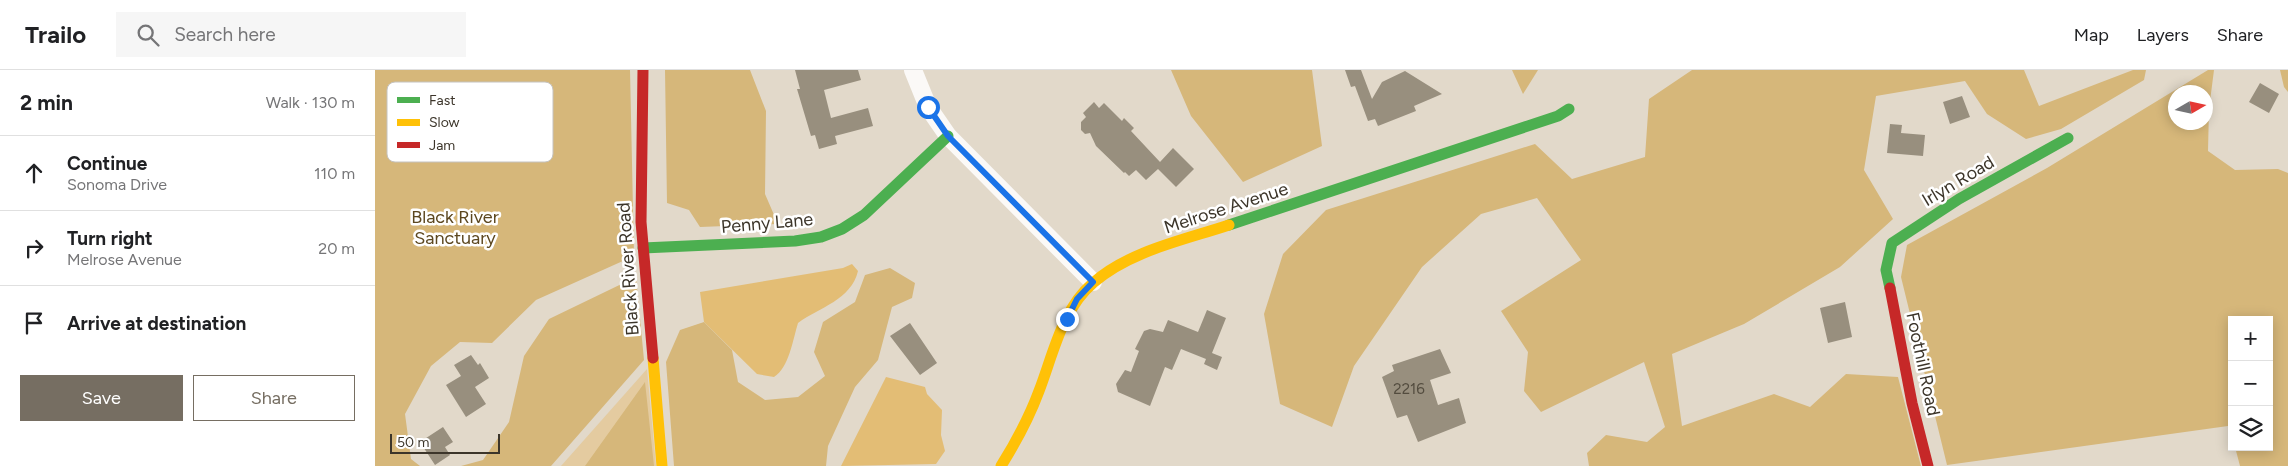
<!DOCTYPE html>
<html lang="en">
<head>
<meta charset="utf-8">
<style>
  :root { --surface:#fff; --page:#f6f6f6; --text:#202124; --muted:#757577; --line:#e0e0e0; --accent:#766e62 }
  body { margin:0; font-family:Figtree,sans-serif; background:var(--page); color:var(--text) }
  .controls { position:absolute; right:15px; bottom:15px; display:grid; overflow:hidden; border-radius:0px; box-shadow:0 2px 12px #0003 }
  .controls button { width:45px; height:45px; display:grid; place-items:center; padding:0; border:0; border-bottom:1px solid var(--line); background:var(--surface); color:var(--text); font:25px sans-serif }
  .compass { position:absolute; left:1793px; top:15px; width:45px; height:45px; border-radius:50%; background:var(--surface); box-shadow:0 2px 12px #0003; rotate:81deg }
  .scale { position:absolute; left:15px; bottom:12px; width:110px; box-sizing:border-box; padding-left:5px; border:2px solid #3c352a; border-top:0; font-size:14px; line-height:18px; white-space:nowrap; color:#3c352a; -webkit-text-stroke:4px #fff; paint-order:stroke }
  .stop { position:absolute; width:15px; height:15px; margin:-11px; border:4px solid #1a73e8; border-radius:50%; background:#fff }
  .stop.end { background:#1a73e8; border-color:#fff; box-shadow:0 1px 5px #0008 }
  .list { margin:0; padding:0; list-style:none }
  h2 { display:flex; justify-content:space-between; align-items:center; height:65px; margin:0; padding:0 20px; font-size:21px }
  h2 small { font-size:16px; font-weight:400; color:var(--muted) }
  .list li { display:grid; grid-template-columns:32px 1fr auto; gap:15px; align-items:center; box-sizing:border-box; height:75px; padding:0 20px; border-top:1px solid var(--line) }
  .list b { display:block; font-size:19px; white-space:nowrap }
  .list p { margin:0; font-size:16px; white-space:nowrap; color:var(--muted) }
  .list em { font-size:16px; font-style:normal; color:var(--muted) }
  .actions { display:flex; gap:10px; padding:15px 20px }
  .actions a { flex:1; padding:11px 0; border:1px solid var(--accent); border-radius:0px; text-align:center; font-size:18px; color:var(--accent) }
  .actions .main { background:var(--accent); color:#fff }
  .icon { flex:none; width:28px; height:28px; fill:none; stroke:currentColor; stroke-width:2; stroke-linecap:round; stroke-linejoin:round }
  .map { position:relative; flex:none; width:1913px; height:396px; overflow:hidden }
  header { display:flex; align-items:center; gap:30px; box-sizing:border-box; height:70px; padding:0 25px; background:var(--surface); border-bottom:1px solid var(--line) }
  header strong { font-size:24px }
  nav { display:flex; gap:28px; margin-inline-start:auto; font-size:18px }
  .search { width:350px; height:45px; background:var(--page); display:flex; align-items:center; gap:12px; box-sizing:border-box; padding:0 18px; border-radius:0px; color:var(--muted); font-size:19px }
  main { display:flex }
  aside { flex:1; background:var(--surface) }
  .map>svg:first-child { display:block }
  .green { fill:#e4cba0 }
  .forest { fill:#d6b77a; fill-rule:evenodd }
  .water { fill:#e3bd75 }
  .building { fill:#988f7e }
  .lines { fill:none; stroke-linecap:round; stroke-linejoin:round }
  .street { stroke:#fbf9f7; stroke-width:18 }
  .fast { stroke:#4caf50; stroke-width:11 }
  .slow { stroke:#ffc107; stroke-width:11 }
  .jam { stroke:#c62828; stroke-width:11 }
  .route { stroke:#1a73e8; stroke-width:6 }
  .labels { text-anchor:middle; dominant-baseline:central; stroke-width:5; stroke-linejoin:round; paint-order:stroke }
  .number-label { font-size:15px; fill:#534c3f }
  .street-label { font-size:18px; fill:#3c352a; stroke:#fff }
  .park-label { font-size:18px; fill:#5c471f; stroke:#fff }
  .key { fill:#fff; stroke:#c4c2bf; stroke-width:1 }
  .key-label { font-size:14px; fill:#3c352a }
</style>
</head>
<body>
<header>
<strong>Trailo</strong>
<div class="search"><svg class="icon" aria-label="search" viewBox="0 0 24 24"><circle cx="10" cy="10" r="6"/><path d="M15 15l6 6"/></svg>Search here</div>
<nav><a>Map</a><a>Layers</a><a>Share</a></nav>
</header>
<main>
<aside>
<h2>2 min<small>Walk · 130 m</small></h2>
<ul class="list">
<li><svg class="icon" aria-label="ahead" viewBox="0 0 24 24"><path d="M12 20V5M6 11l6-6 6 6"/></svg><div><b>Continue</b><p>Sonoma Drive</p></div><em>110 m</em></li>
<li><svg class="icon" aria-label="right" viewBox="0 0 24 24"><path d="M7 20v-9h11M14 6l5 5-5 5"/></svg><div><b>Turn right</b><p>Melrose Avenue</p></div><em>20 m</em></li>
<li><svg class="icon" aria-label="arrive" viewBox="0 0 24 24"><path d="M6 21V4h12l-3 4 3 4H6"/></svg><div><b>Arrive at destination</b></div></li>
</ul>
<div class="actions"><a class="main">Save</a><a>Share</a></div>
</aside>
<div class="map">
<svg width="1913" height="396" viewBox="0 0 1913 396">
  <rect width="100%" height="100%" fill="#e2d9ca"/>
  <path class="green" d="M 272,299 L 281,396 L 186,396 Z"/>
  <path class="forest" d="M 0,0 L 255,0 L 259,186 L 161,230 L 117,273 L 85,272 L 56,296 L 30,344 L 36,389 L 45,396 L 0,396 Z
    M 290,0 L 375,0 L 391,41 L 390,124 L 403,154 L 325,157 L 314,140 L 292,133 Z
    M 796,0 L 937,0 L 947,76 L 868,112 L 816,46 Z
    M 1137,0 L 1163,0 L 1148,24 Z
    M 1317,0 L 1649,0 L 1664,36 L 1758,0 L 1771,0 L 1769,10 L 1686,59 L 1651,69 L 1612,44 L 1590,11 L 1501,26 L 1489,100 L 1518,149 L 1465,197 L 1369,254 L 1297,284 L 1307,356 L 1399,324 L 1435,337 L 1471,304 L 1523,307 L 1546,396 L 1214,396 L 1212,383 L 1231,365 L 1272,372 L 1290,357 L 1269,292 L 1166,342 L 1149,321 L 1153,282 L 1126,241 L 1206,190 L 1162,128 L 1106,144 L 1047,197 L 979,296 L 957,357 L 905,334 L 889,244 L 908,184 L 951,140 L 1160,74 L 1197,109 L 1270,87 L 1274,29 Z
    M 1833,0 L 1839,0 L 1834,39 L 1833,81 L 1860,100 L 1903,99 L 1913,103 L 1913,396 L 1865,396 L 1860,377 L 1894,377 L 1894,250 L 1857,250 L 1857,367 L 1853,356 L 1572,395 L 1526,207 L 1532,175 L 1672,98 ZM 1800,22 L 1830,22 L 1830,52 L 1800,52 Z
    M 1905,0 L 1913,0 L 1913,22 L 1909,17 Z
    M 515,198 L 540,213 L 537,228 L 517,237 L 503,290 L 480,317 L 453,376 L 451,396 L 299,396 L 291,292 L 305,260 L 329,252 L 357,280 L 363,312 L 390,330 L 423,327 L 450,306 L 439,282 L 448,252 L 480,232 L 490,205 Z
    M 261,207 L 269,290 L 176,396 L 86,396 L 108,390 L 134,352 L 149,286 L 174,249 Z
    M 270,312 L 279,396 L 210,396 Z"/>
  <path class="water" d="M 477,194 L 483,201 C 476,230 445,237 423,253 C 418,269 414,298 399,307 L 382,304 L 329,252 L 325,222 L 468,198 Z
    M 511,307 L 550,317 L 552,324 L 567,340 L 566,365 L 570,381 L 561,394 L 466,396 Z"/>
  <path class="building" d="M 420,0 L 483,0 L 486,10 L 449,20 L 456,48 L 493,38 L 498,56 L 460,66 L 462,74 L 444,79 L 440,65 L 436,66 L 422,19 L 425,19 Z
    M 970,0 L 986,0 L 997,29 L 1007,12 L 1030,1 L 1067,24 L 1039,36 L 1041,41 L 1003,56 L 1000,49 L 993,51 L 980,16 L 976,17 Z
    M 1885,13 L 1904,24 L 1894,43 L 1874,32 Z
    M 1587,26 L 1595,47 L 1575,54 L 1568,32 Z
    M 719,32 L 724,38 L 729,33 L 747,51 L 749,48 L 759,58 L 756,61 L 785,92 L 798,78 L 819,99 L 801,117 L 783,99 L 771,110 L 761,100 L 754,106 L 750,102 L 749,103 L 721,76 L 715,63 L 710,64 L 706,60 L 706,52 L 711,47 L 708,43 Z
    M 1515,54 L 1527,55 L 1526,63 L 1550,65 L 1548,86 L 1512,83 Z
    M 1470,232 L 1477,267 L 1453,273 L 1445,238 Z
    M 832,240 L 851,248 L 837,283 L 847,287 L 842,300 L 829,294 L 831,289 L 806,279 L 797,300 L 790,297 L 775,336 L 743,322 L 741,314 L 750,300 L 756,302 L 764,281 L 760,279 L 769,261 L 775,259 L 788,262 L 793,250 L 823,262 Z
    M 535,253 L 562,293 L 545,305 L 515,266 Z
    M 1065,279 L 1076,303 L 1055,310 L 1063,335 L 1084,328 L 1091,353 L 1043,372 L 1032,345 L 1022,348 L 1007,307 L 1019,301 L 1017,295 Z
    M 96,285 L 103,295 L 105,293 L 114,308 L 100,317 L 111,334 L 91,347 L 71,315 L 86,306 L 79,295 Z
    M 68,357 L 78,372 L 70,377 L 75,385 L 60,395 L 45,372 Z"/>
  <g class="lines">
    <path class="street" d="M 538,0 L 553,37 L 573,66 L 718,212"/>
    <path class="fast" d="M 854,155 L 1183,46 L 1194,39
      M 268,178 L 420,171 L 446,167 L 467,159 L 489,145 L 573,66
      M 1515,218 L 1511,200 L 1517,173 L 1584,129 L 1693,68"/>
    <path class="slow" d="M 278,288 L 287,396
      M 626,396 C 641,372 654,348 664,321 C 678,285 687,239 718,213 C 754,181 809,170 854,155"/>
    <path class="jam" d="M 268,0 L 266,152 L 278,288
      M 1515,218 L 1537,333 L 1553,396"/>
  </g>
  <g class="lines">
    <path class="route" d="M 553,37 L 573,66 L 718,212 L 702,229 L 692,249"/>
  </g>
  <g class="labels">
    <g class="number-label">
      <text x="1034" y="319">2216</text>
    </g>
    <g class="street-label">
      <text transform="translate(1583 111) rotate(-31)">Irlyn Road</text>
      <text transform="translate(851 138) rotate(-18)">Melrose Avenue</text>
      <text transform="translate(392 153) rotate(-5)">Penny Lane</text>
      <text transform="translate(253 199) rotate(-94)">Black River Road</text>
      <text transform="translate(1548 294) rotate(78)">Foothill Road</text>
    </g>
    <g class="park-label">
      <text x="80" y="147">Black River<tspan x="80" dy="21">Sanctuary</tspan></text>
    </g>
  </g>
  <rect x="12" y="12" width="166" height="80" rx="8" class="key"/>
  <rect x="22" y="27" width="23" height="6" fill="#4caf50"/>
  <rect x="22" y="49" width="23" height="7" fill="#ffc107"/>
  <rect x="22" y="72" width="23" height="6" fill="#c62828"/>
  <g class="key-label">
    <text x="54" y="35">Fast</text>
    <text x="54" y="57">Slow</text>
    <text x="54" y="80">Jam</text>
  </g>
</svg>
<div class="controls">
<button>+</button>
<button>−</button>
<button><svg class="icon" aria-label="layers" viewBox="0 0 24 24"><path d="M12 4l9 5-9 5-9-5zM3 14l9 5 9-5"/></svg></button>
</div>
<svg class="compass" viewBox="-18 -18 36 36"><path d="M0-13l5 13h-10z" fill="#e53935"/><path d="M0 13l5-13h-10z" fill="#757577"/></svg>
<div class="scale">50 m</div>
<div class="stop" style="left:553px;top:37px"></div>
<div class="stop end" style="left:692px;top:249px"></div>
</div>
</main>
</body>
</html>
